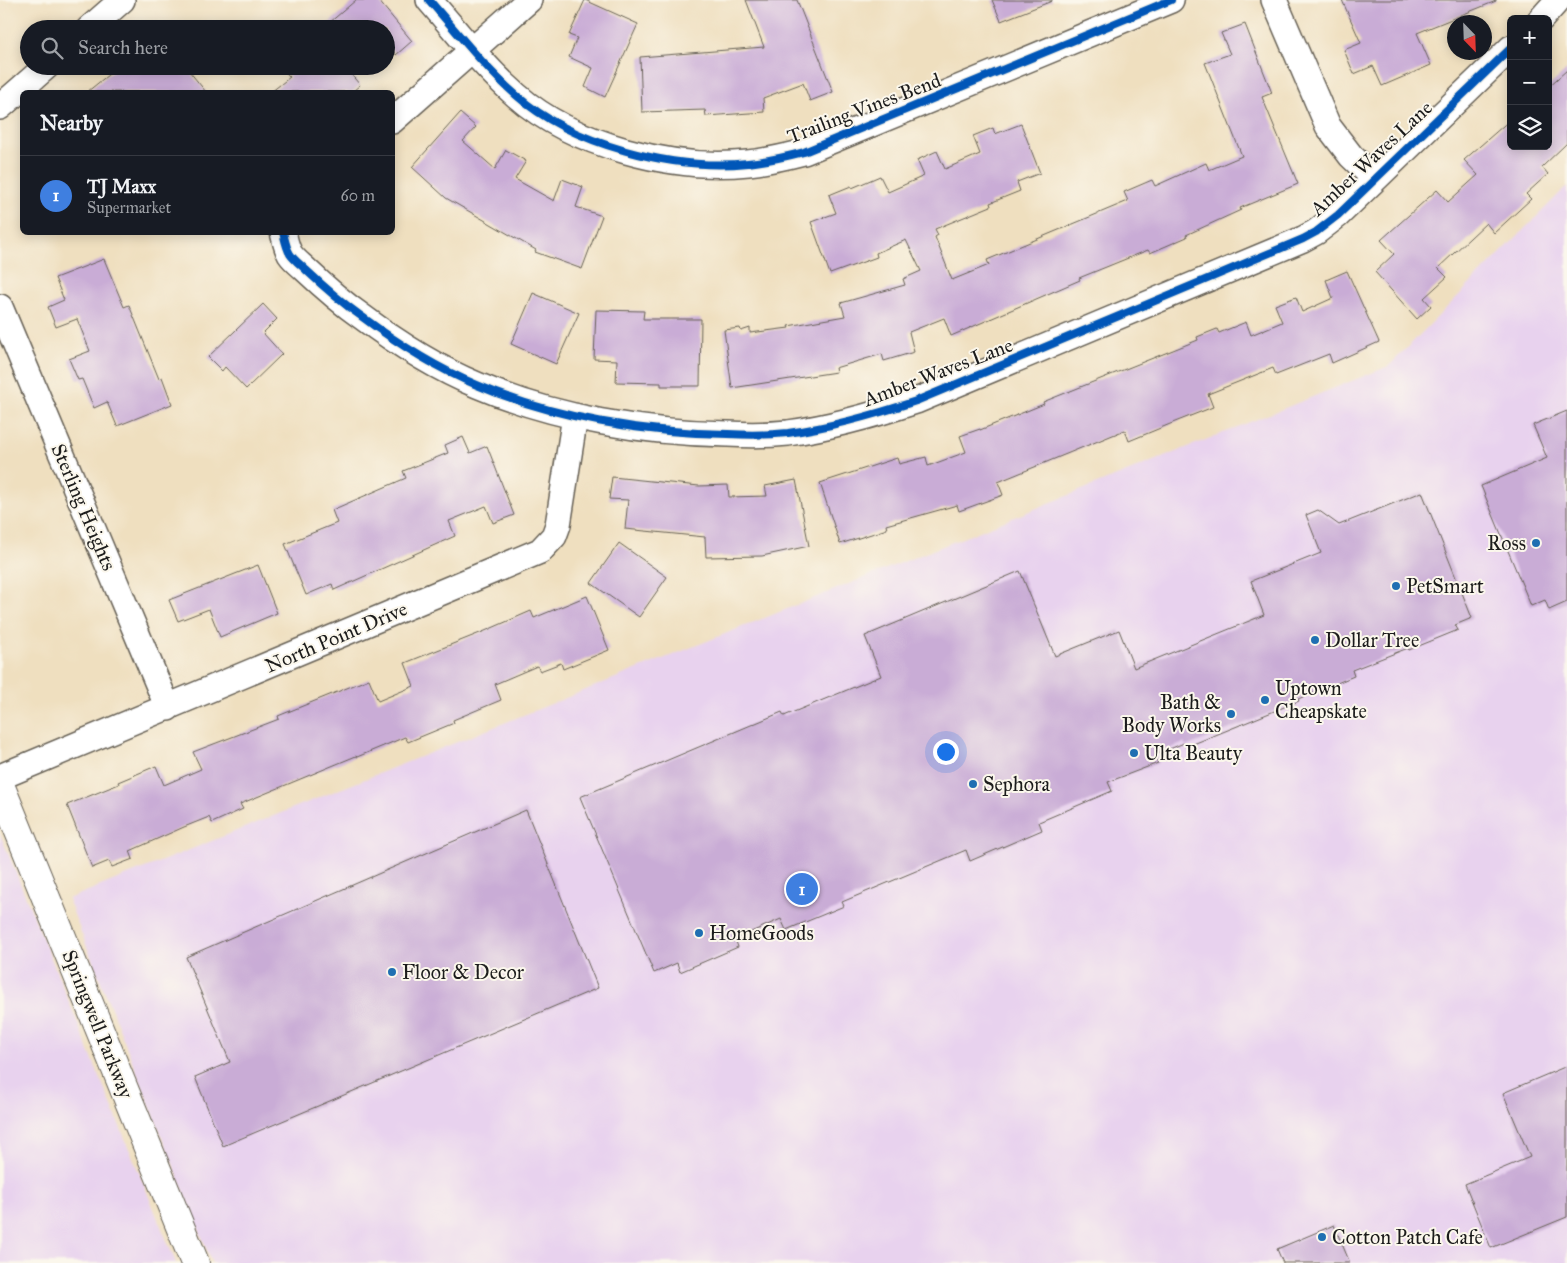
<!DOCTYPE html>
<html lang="en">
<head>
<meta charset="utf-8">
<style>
  :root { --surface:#171b24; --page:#20242c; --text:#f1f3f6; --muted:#9ea1a6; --line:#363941; --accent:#1f6fb2 }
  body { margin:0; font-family:"IM FELL Great Primer",serif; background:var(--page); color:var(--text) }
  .controls { position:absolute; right:15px; top:15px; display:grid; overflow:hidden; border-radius:8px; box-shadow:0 2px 12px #0003 }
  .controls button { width:45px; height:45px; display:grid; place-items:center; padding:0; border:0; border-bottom:1px solid var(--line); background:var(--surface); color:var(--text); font:25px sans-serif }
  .compass { position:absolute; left:1447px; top:15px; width:45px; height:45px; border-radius:50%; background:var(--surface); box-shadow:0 2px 12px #0003; rotate:157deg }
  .you { position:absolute; left:945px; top:751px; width:18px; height:18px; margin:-12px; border:4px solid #fff; border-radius:50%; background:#1a73e8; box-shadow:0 0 0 8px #1a73e833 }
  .badge { display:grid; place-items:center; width:32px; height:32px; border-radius:50%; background:var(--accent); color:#fff; font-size:16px; font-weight:700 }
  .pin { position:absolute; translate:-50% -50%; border:2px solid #fff; box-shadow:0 1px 5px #0006 }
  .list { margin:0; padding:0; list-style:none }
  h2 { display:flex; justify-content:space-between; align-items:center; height:65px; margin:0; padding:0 20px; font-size:21px }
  h2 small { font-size:16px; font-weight:400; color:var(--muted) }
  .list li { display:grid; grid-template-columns:32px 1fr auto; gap:15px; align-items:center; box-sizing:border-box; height:80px; padding:0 20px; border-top:1px solid var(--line) }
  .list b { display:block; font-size:19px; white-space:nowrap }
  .list p { margin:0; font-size:16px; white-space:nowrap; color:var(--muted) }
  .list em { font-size:16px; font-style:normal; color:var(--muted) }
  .icon { flex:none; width:28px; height:28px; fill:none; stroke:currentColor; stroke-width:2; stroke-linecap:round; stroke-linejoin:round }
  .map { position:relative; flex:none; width:1567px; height:1263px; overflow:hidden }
  .search { position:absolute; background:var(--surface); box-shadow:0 2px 12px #0003; left:20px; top:20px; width:375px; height:55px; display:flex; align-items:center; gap:12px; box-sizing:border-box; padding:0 18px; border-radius:28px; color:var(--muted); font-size:19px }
  .panel { position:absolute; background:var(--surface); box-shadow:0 2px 12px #0003; left:20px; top:90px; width:375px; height:145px; border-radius:8px }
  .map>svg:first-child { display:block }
  .built { fill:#e8d2ee }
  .building { fill:#c9acd6 }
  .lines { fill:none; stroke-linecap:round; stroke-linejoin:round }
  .minor-casing { stroke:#666055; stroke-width:28 }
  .tertiary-casing { stroke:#666055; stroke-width:30 }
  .minor { stroke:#fff; stroke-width:25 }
  .tertiary { stroke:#fff; stroke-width:28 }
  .cycleway-casing { stroke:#fbf7ec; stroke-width:11 }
  .cycleway { stroke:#0057b8; stroke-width:8 }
  .poi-dot { fill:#1f6fb2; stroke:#fbf7ec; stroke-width:2 }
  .labels { text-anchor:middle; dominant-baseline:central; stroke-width:4; stroke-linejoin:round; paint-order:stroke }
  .street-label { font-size:20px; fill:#1c1c1c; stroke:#fbf7ec }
  .poi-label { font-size:20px; fill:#1c1c1c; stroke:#fbf7ec; text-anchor:start }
</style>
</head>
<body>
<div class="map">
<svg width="1567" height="1263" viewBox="0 0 1567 1263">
  <rect width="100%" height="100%" fill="#fbf7ec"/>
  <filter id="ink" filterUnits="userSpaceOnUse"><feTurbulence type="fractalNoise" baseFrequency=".02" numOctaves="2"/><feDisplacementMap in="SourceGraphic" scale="10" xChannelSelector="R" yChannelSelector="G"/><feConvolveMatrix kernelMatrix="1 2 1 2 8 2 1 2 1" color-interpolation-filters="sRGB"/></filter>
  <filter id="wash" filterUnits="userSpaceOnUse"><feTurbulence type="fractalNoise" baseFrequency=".0096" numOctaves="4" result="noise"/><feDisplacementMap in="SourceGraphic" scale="20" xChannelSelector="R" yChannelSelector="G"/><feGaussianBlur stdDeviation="1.12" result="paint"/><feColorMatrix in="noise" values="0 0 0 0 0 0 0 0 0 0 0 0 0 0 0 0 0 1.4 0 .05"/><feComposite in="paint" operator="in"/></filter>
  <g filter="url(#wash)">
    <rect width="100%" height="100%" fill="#efdfbf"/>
    <path class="built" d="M 1567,186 L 1567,1263 L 212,1263 L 68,899 L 1389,366 Z
      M 0,834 L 176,1263 L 0,1263 Z"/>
    <g id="blocks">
      <path class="building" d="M 356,0 L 378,0 L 412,41 L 396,55 L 386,43 L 386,29 L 322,29 Z
        M 585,0 L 638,24 L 605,97 L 585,87 L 593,68 L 569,57 L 577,38 L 569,35 Z
        M 746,0 L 797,0 L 833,92 L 810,101 L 803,83 L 763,98 L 764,112 L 706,116 L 705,110 L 642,112 L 640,57 L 764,47 Z
        M 992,0 L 1052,0 L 1052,1 L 1001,21 Z
        M 1342,0 L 1496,0 L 1496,1 L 1417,33 L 1431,65 L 1382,86 L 1373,66 L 1354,74 L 1344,50 L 1361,43 Z
        M 1245,24 L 1272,93 L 1262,97 L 1298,184 L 1240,208 L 1241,210 L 1186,235 L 1187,237 L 1150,253 L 1148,250 L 1079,278 L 1080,280 L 951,336 L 944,318 L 909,332 L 914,352 L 884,361 L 882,354 L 835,368 L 836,372 L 732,388 L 724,330 L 740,328 L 741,331 L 750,328 L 750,333 L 789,328 L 788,326 L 845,316 L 841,303 L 905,285 L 903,279 L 921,271 L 906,240 L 876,253 L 877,257 L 830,274 L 811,222 L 836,213 L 829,195 L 851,186 L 852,188 L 880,176 L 888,192 L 924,176 L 917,160 L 937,151 L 945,169 L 980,154 L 973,136 L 993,128 L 995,134 L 1021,124 L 1040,173 L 1017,182 L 1020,191 L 990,203 L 991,206 L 935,229 L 938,235 L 935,237 L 952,280 L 989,265 L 987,260 L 1128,201 L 1124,192 L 1152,180 L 1155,186 L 1206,163 L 1209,170 L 1242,156 L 1205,63 L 1230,54 L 1221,33 Z
        M 119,66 L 185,66 L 206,92 L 87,92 Z
        M 280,66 L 344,66 L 360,85 L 352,92 L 271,92 L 290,77 Z
        M 1567,70 L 1567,143 L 1542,167 L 1548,174 L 1526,194 L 1531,199 L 1494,233 L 1486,223 L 1438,268 L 1447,277 L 1424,298 L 1431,306 L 1417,319 L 1375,272 L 1394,254 L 1381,240 L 1437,190 L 1448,202 L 1478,175 L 1464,160 L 1511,119 L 1511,146 L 1548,146 L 1548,87 Z
        M 460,113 L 476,127 L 463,141 L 495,169 L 506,150 L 526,161 L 515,179 L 554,201 L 562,179 L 583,187 L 576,207 L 602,216 L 582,269 L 535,252 L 536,250 L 446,198 L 412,167 Z
        M 104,259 L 124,307 L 129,305 L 159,379 L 162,377 L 172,404 L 117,426 L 107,402 L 94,408 L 82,379 L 78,380 L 69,359 L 90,351 L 77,319 L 56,327 L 48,307 L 64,300 L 55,278 Z
        M 1347,271 L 1379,342 L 1332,363 L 1329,354 L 1276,375 L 1273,368 L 1208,394 L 1213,407 L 1175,422 L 1129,441 L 1125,430 L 998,482 L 1003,495 L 959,511 L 957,505 L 886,525 L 887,529 L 840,544 L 820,483 L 897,458 L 899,464 L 926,457 L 928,466 L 966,452 L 960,436 L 980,429 L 980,430 L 1044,404 L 1043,402 L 1198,340 L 1197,337 L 1217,329 L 1219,333 L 1246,322 L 1251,335 L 1282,322 L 1275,305 L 1296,297 L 1302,312 L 1333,298 L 1326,280 Z
        M 533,293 L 579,313 L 556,364 L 511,344 Z
        M 263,304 L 277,319 L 263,333 L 282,354 L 246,389 L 225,367 L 222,371 L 208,357 Z
        M 596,310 L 644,311 L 643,319 L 701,319 L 700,386 L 661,386 L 661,383 L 616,382 L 617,360 L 594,359 Z
        M 1567,411 L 1567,602 L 1549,610 L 1545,600 L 1531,606 L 1481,486 L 1547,458 L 1533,425 Z
        M 463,437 L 470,453 L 487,446 L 514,515 L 493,523 L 486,506 L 449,521 L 455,536 L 334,590 L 332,584 L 306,595 L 285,544 L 337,523 L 332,510 L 406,478 L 403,471 L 448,453 L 445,445 Z
        M 612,477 L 699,486 L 728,485 L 729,497 L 767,496 L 765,486 L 796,480 L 809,546 L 762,556 L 706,557 L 705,537 L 625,529 L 628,500 L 609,499 Z
        M 1422,492 L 1472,618 L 1455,625 L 1458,630 L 1409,650 L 1408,648 L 1352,670 L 1354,676 L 1298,699 L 1299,701 L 1186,747 L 1184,743 L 1155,755 L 1158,763 L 1108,782 L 1112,791 L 1039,822 L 1042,830 L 970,861 L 966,850 L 842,902 L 844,906 L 786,930 L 781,919 L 735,939 L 738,947 L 680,972 L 677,963 L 654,973 L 580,797 L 782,712 L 784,716 L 881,676 L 865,636 L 1020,571 L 1055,656 L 1119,630 L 1134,668 L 1264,615 L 1251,581 L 1321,553 L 1306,515 L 1318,510 L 1339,525 Z
        M 619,543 L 667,577 L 639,617 L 591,583 Z
        M 258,565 L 277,613 L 220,637 L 209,609 L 178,621 L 169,600 Z
        M 587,596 L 609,650 L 563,669 L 561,663 L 540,671 L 537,666 L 495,684 L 501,700 L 453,720 L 454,723 L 408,742 L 405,737 L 357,757 L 356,756 L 240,804 L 243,809 L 212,823 L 209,817 L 184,827 L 130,851 L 133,859 L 112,867 L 109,861 L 92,868 L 67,805 L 119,784 L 118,782 L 156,766 L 164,785 L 201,769 L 193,752 L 279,719 L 278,716 L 369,679 L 378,701 L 414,686 L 405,663 L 485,631 L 531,611 L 534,618 Z
        M 526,810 L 598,988 L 223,1146 L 195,1077 L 230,1062 L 186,957 Z
        M 1567,1066 L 1567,1217 L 1491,1248 L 1465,1184 L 1530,1157 L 1503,1093 Z
        M 1334,1225 L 1350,1263 L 1283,1263 L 1277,1249 Z"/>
    </g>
  </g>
  <g filter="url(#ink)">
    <use href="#blocks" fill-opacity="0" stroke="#666055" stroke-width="1"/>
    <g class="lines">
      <g class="minor-casing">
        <path id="minor" d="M 429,0 C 457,32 484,67 516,95 C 572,145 674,171 748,163 C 767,161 785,157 804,152 L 1171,0
          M 1274,0 L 1328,126 L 1351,156 L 1375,179
          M 1541,19 L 1558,0
          M 89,29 L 122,0
          M 0,107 L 47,66
          M 392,121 L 529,0
          M 283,232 C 285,240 286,247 290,254 C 294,260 301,265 306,270 C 324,287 341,302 361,316 C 397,343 436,368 477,385 C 554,418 645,433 728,434 C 747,435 768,435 788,433 C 832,427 874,415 916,401 L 1303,239 L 1316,232 L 1338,215 L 1511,48
          M 0,307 L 168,708
          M 0,777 L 540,551 L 554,536 L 558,525 L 575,416"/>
      </g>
      <g class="tertiary-casing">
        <path id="tertiary" d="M 0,785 L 195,1263"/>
      </g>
      <use href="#minor" class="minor"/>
      <use href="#tertiary" class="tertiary"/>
      <g class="cycleway-casing">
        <path id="cycleway" d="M 429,0 C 457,32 484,67 516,95 C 572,145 674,171 748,163 C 767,161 785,157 804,152 L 1171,0
          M 283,232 C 285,240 286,247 290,254 C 294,260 301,265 306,270 C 324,287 341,302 361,316 C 397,343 436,368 477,385 C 554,418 645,433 728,434 C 747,435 768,435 788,433 C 832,427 874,415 916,401 L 1303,239 L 1316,232 L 1338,215 L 1511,48"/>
      </g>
      <use href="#cycleway" class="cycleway"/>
    </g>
  </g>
  <g class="poi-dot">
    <circle cx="1536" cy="543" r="5"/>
    <circle cx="1396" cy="586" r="5"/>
    <circle cx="1315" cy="640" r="5"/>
    <circle cx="1265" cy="700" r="5"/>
    <circle cx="1231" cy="714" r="5"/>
    <circle cx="1134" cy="753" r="5"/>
    <circle cx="973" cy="784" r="5"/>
    <circle cx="699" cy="933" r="5"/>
    <circle cx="392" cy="972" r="5"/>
    <circle cx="1322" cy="1237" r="5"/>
  </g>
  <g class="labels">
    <g class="street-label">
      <text transform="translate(864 108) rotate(-21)">Trailing Vines Bend</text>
      <text transform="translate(1371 158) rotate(-43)">Amber Waves Lane</text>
      <text transform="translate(938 372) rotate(-21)">Amber Waves Lane</text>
      <text transform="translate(84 507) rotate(67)">Sterling Heights</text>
      <text transform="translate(336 637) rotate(-23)">North Point Drive</text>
      <text transform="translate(98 1024) rotate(68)">Springwell Parkway</text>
    </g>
    <g class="poi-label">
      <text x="1526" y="543" text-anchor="end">Ross</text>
      <text x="1406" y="586">PetSmart</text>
      <text x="1325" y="640">Dollar Tree</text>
      <text x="1275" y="688">Uptown<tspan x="1275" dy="23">Cheapskate</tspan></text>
      <text x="1221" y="702" text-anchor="end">Bath &amp;<tspan x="1221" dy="23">Body Works</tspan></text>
      <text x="1144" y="753">Ulta Beauty</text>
      <text x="983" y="784">Sephora</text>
      <text x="709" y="933">HomeGoods</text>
      <text x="402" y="972">Floor &amp; Decor</text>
      <text x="1332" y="1237">Cotton Patch Cafe</text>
    </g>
  </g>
</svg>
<div class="controls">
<button>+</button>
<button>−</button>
<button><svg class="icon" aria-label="layers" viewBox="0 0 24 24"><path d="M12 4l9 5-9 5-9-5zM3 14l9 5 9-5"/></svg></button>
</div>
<svg class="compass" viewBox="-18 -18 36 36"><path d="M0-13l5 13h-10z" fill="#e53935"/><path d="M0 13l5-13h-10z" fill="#9ea1a6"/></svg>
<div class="you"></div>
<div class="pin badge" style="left:802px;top:889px;background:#3f7fe0">1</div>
<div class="search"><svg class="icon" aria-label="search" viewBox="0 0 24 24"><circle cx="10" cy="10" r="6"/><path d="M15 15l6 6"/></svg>Search here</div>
<section class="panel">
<h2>Nearby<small></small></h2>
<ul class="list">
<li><span class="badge" style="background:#3f7fe0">1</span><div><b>TJ Maxx</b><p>Supermarket</p></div><em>60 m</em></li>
</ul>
</section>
</div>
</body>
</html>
